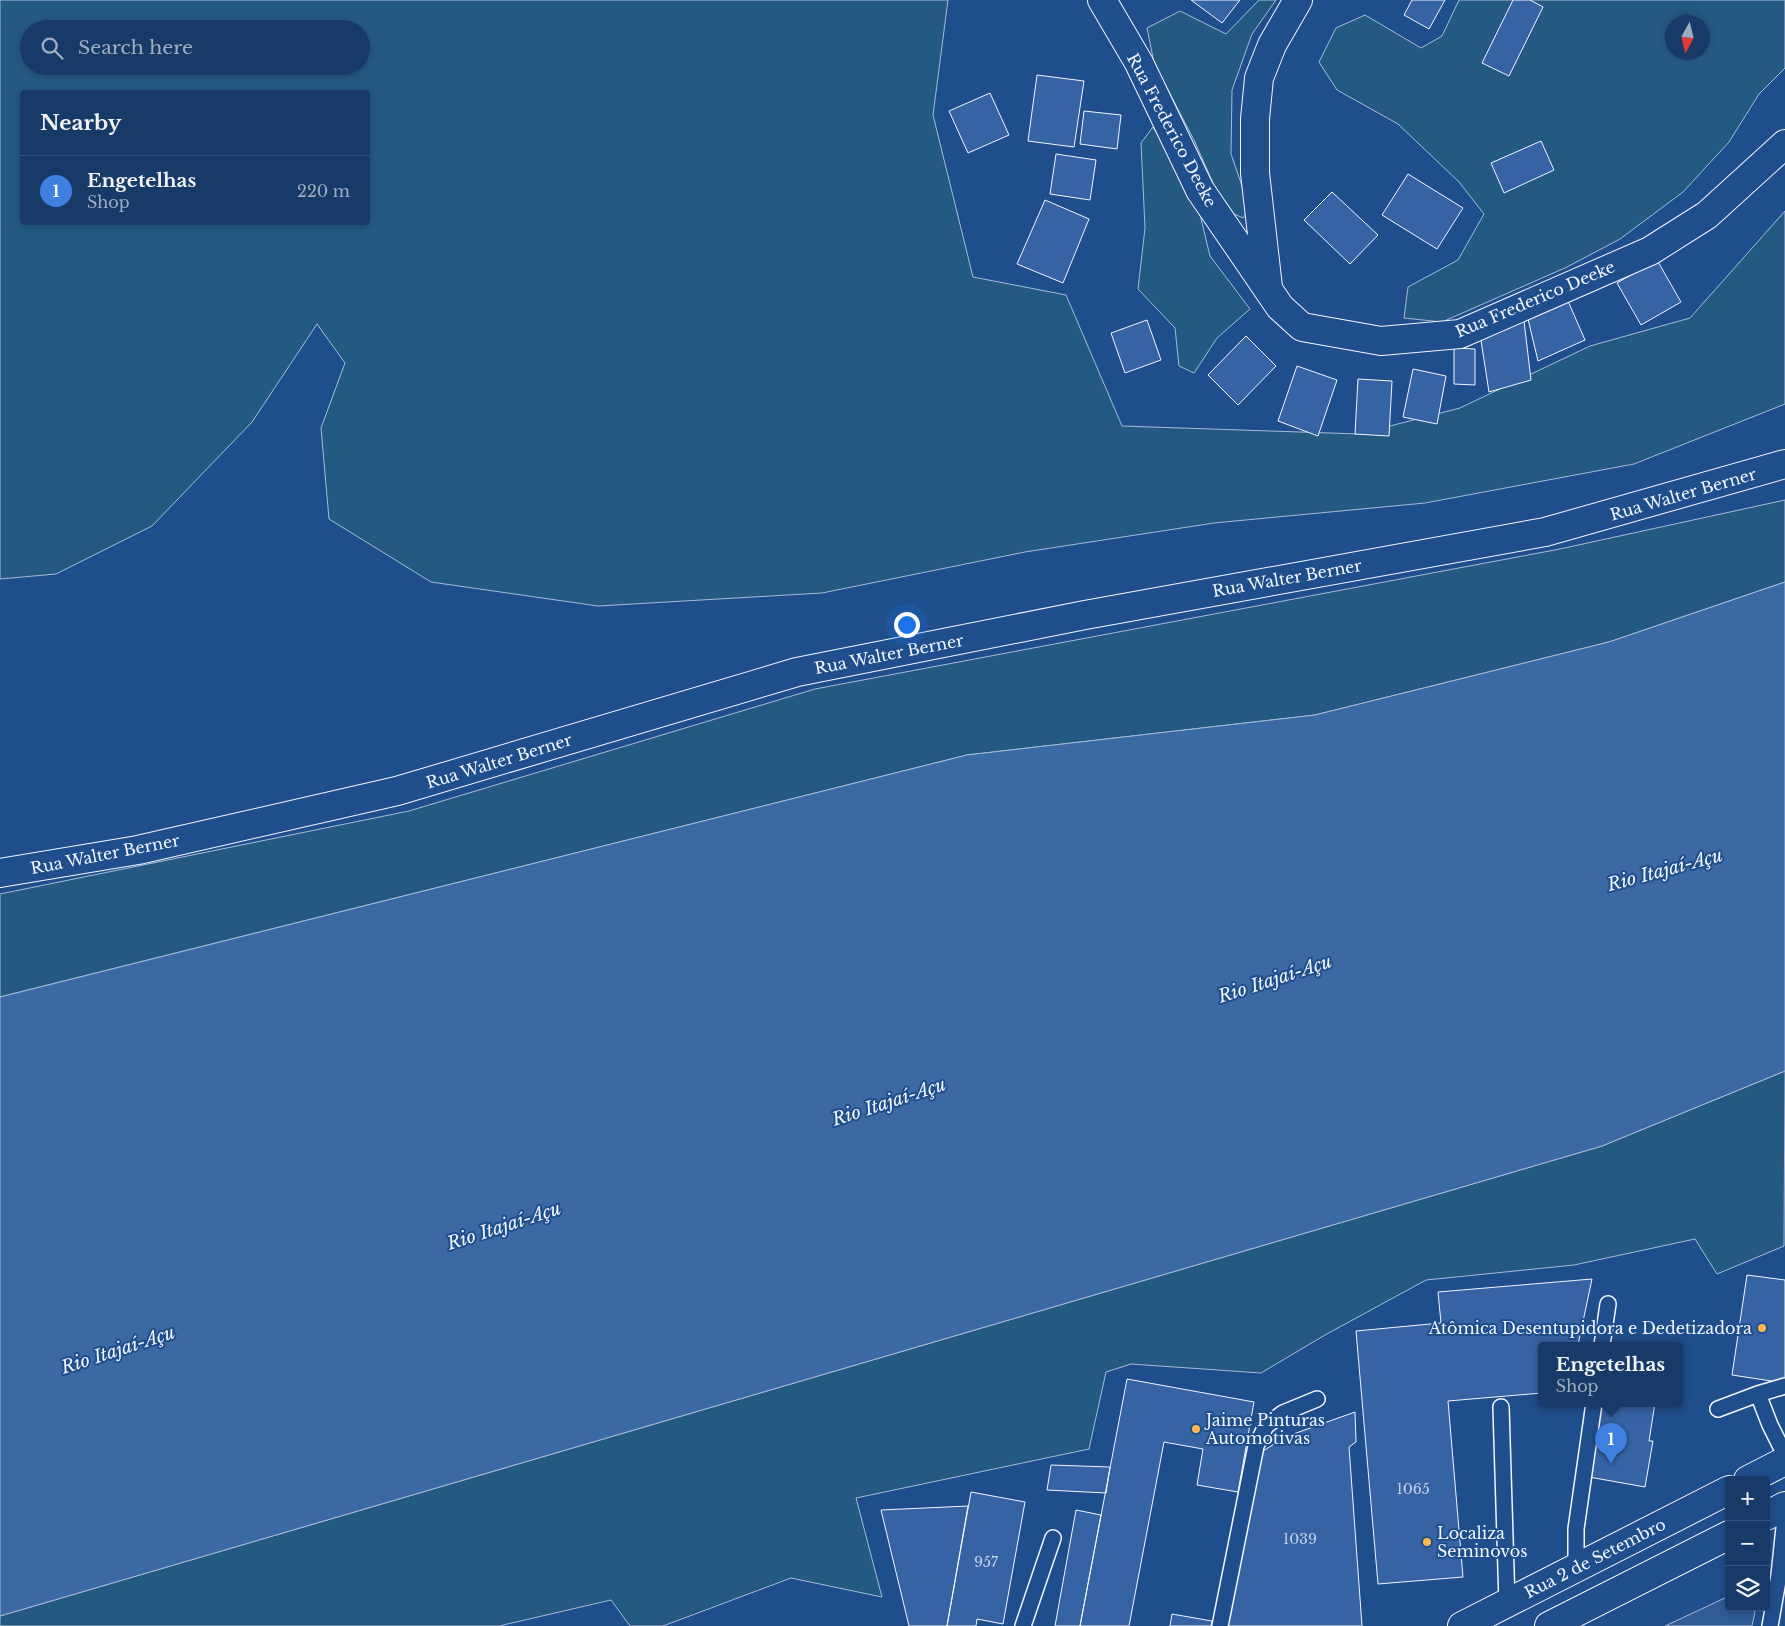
<!DOCTYPE html>
<html lang="en">
<head>
<meta charset="utf-8">
<style>
  :root { --surface:#173a69; --page:#20416f; --text:#f1f3f6; --muted:#9eadc0; --line:#36547d; --accent:#ffb74d }
  body { margin:0; font-family:"Libre Baskerville",serif; background:var(--page); color:var(--text) }
  .controls { position:absolute; right:15px; bottom:15px; display:grid; overflow:hidden; border-radius:5px; box-shadow:0 2px 8px #0003 }
  .controls button { width:45px; height:45px; display:grid; place-items:center; padding:0; border:0; border-bottom:1px solid var(--line); background:var(--surface); color:var(--text); font:25px sans-serif }
  .compass { position:absolute; left:1665px; top:15px; width:45px; height:45px; border-radius:50%; background:var(--surface); box-shadow:0 2px 8px #0003; rotate:188deg }
  .you { position:absolute; left:906px; top:624px; width:18px; height:18px; margin:-12px; border:4px solid #fff; border-radius:50%; background:#1a73e8; box-shadow:0 0 0 8px #1a73e833 }
  .badge { display:grid; place-items:center; width:32px; height:32px; border-radius:50%; background:var(--accent); color:#fff; font-size:16px; font-weight:700 }
  .pin { position:absolute; translate:-50% -41px; filter:drop-shadow(0 1px 2px #0008) }
  .pin::after { content:''; position:absolute; top:26px; width:18px; height:15px; background:inherit; clip-path:polygon(0 0,100% 0,50% 100%) }
  .popup { position:absolute; left:1538px; top:1342px; width:145px; height:65px; box-sizing:border-box; display:grid; place-content:center; border-radius:5px; background:var(--surface); filter:drop-shadow(0 1px 4px #0005); font-size:16px; white-space:nowrap; color:var(--muted) }
  .popup b { font-size:19px; color:var(--text) }
  .popup::after { content:''; position:absolute; left:50%; top:100%; margin-left:-10px; border:10px solid transparent; border-top-color:var(--surface) }
  .list { margin:0; padding:0; list-style:none }
  h2 { display:flex; justify-content:space-between; align-items:center; height:65px; margin:0; padding:0 20px; font-size:21px }
  h2 small { font-size:16px; font-weight:400; color:var(--muted) }
  .list li { display:grid; grid-template-columns:32px 1fr auto; gap:15px; align-items:center; box-sizing:border-box; height:70px; padding:0 20px; border-top:1px solid var(--line) }
  .list b { display:block; font-size:19px; white-space:nowrap }
  .list p { margin:0; font-size:16px; white-space:nowrap; color:var(--muted) }
  .list em { font-size:16px; font-style:normal; color:var(--muted) }
  .icon { flex:none; width:28px; height:28px; fill:none; stroke:currentColor; stroke-width:2; stroke-linecap:round; stroke-linejoin:round }
  .map { position:relative; flex:none; width:1785px; height:1626px; overflow:hidden }
  .search { position:absolute; background:var(--surface); box-shadow:0 2px 8px #0003; left:20px; top:20px; width:350px; height:55px; display:flex; align-items:center; gap:12px; box-sizing:border-box; padding:0 18px; border-radius:28px; color:var(--muted); font-size:19px }
  .panel { position:absolute; background:var(--surface); box-shadow:0 2px 8px #0003; left:20px; top:90px; width:350px; height:135px; border-radius:5px }
  .map>svg:first-child { display:block }
  .green { fill:#245a82; stroke:#a8bbd7; fill-rule:evenodd }
  .parking { fill:#305b95; stroke:#a8bbd7 }
  .water { fill:#3b69a3; stroke:#a8bbd7 }
  .building { fill:#3563a3; stroke:#f2f6ff }
  .lines { fill:none; stroke-linecap:round; stroke-linejoin:round }
  .service-casing { stroke:#f2f6ff; stroke-width:18 }
  .minor-casing { stroke:#f2f6ff; stroke-width:30 }
  .tertiary-casing { stroke:#f2f6ff; stroke-width:30 }
  .primary-casing { stroke:#f2f6ff; stroke-width:30 }
  .service { stroke:#1f4e8c; stroke-width:15 }
  .minor { stroke:#1f4e8c; stroke-width:28 }
  .tertiary { stroke:#1f4e8c; stroke-width:28 }
  .primary { stroke:#1f4e8c; stroke-width:28 }
  .poi-dot { fill:#ffb74d; stroke:#1f4e8c; stroke-width:2 }
  .labels { text-anchor:middle; dominant-baseline:central; stroke-width:4; stroke-linejoin:round; paint-order:stroke }
  .number-label { font-size:14px; fill:#c3d1e8 }
  .street-label { font-size:16px; fill:#f2f6ff; stroke:#1f4e8c }
  .poi-label { font-size:16px; fill:#f2f6ff; stroke:#1f4e8c; text-anchor:start }
  .water-label { font-size:18px; font-style:italic; fill:#f2f6ff; stroke:#1f4e8c }
</style>
</head>
<body>
<div class="map">
<svg width="1785" height="1626" viewBox="0 0 1785 1626">
  <rect width="100%" height="100%" fill="#1f4e8c"/>
  <path class="green" d="M 0,0 L 948,0 L 933,115 L 973,277 L 1066,295 L 1122,426 L 1359,434 L 1460,408 L 1590,346 L 1690,318 L 1785,211 L 1785,404 L 1634,464 L 1425,503 L 1214,523 L 1025,552 L 822,593 L 598,606 L 431,582 L 329,519 L 321,428 L 345,363 L 317,324 L 252,422 L 152,526 L 56,574 L 0,579 ZM 29,29 L 361,29 L 361,66 L 29,66 ZM 22,92 L 368,92 L 368,222 L 22,222 Z
    M 1259,0 L 1276,0 L 1252,34 L 1232,90 L 1231,154 L 1250,209 L 1243,218 L 1234,214 L 1216,190 L 1194,140 L 1154,63 L 1147,28 L 1180,11 L 1226,34 Z
    M 1459,0 L 1785,0 L 1785,68 L 1759,94 L 1729,142 L 1683,192 L 1620,239 L 1567,267 L 1442,322 L 1404,318 L 1408,287 L 1458,260 L 1484,214 L 1459,182 L 1398,124 L 1337,90 L 1319,62 L 1336,28 L 1365,15 L 1421,48 L 1442,36 ZM 1672,22 L 1702,22 L 1702,52 L 1672,52 Z
    M 1153,127 L 1197,202 L 1210,256 L 1250,309 L 1217,338 L 1194,373 L 1179,366 L 1175,328 L 1138,289 L 1145,228 L 1141,143 Z
    M 1785,500 L 1785,582 L 1609,642 L 1315,715 L 967,755 L 0,997 L 0,894 L 409,811 L 815,689 L 1560,549 Z
    M 1785,1071 L 1784,1246 L 1717,1274 L 1695,1239 L 1574,1265 L 1426,1280 L 1325,1335 L 1261,1373 L 1131,1364 L 1106,1372 L 1089,1449 L 856,1498 L 882,1597 L 791,1578 L 663,1626 L 630,1626 L 611,1600 L 499,1626 L 0,1626 L 0,1616 L 1602,1146 Z"/>
  <path class="parking" d="M 1729,1596 L 1729,1607 L 1756,1607 L 1752,1626 L 1665,1626 Z"/>
  <path class="water" d="M 1785,582 L 1785,1071 L 1602,1146 L 0,1616 L 0,997 L 967,755 L 1315,715 L 1609,642 Z"/>
  <path class="building" d="M 1191,0 L 1240,0 L 1222,23 Z
    M 1412,0 L 1445,0 L 1429,29 L 1404,15 Z
    M 1513,0 L 1530,0 L 1543,7 L 1509,76 L 1482,63 Z
    M 1037,75 L 1084,81 L 1074,147 L 1028,141 Z
    M 990,93 L 1009,135 L 968,153 L 949,111 Z
    M 1084,111 L 1121,115 L 1117,149 L 1080,144 Z
    M 1541,141 L 1554,170 L 1504,193 L 1491,163 Z
    M 1056,154 L 1096,160 L 1090,200 L 1050,194 Z
    M 1408,174 L 1463,208 L 1437,249 L 1382,215 Z
    M 1332,192 L 1378,235 L 1350,264 L 1304,220 Z
    M 1045,200 L 1089,219 L 1063,283 L 1017,264 Z
    M 1657,260 L 1681,302 L 1641,325 L 1617,283 Z
    M 1568,301 L 1585,340 L 1538,361 L 1528,319 Z
    M 1147,320 L 1161,360 L 1125,373 L 1111,333 Z
    M 1524,321 L 1531,380 L 1489,392 L 1480,334 Z
    M 1246,336 L 1276,366 L 1238,405 L 1208,375 Z
    M 1454,348 L 1475,349 L 1475,385 L 1454,384 Z
    M 1297,366 L 1337,380 L 1318,436 L 1278,421 Z
    M 1413,369 L 1446,376 L 1437,424 L 1403,417 Z
    M 1358,379 L 1392,381 L 1389,436 L 1355,434 Z
    M 1747,1275 L 1785,1280 L 1785,1383 L 1732,1375 Z
    M 1592,1279 L 1578,1345 L 1542,1345 L 1542,1393 L 1448,1401 L 1463,1577 L 1378,1584 L 1356,1331 L 1441,1323 L 1438,1292 Z
    M 1127,1379 L 1254,1402 L 1238,1492 L 1197,1485 L 1203,1449 L 1164,1442 L 1129,1626 L 1080,1626 Z
    M 1602,1403 L 1655,1403 L 1649,1441 L 1653,1441 L 1645,1487 L 1589,1477 Z
    M 1355,1412 L 1356,1442 L 1349,1447 L 1362,1626 L 1227,1626 L 1260,1453 L 1285,1437 Z
    M 1051,1465 L 1110,1467 L 1106,1493 L 1047,1490 Z
    M 971,1492 L 1025,1502 L 1003,1624 L 977,1619 L 976,1626 L 947,1626 Z
    M 968,1506 L 947,1626 L 909,1626 L 881,1510 Z
    M 1076,1510 L 1101,1515 L 1080,1626 L 1055,1626 Z
    M 1172,1614 L 1212,1621 L 1211,1626 L 1170,1626 Z"/>
  <g class="lines">
    <g class="service-casing">
      <path id="service" d="M 1602,1345 L 1608,1304
        M 1758,1394 L 1785,1386
        M 1501,1407 L 1507,1603
        M 1718,1409 L 1758,1394 L 1770,1425 L 1785,1455
        M 1576,1568 L 1576,1529 L 1594,1403
        M 1023,1626 L 1053,1538
        M 1220,1626 L 1256,1446 L 1266,1426 L 1283,1413 L 1317,1399
        M 1770,1626 L 1779,1575 L 1785,1518"/>
    </g>
    <g class="minor-casing">
      <path id="minor" d="M 1102,0 L 1139,63 L 1200,190 L 1280,307 L 1302,327 L 1381,341 L 1460,334 L 1650,251 L 1707,215 L 1785,144
        M 1268,287 L 1255,173 L 1255,119 L 1259,78 L 1272,45 L 1298,0"/>
    </g>
    <g class="tertiary-casing">
      <path id="tertiary" d="M 0,873 L 138,850 L 397,791 L 797,672 L 1085,615 L 1545,532 L 1785,464"/>
    </g>
    <g class="primary-casing">
      <path id="primary" d="M 1748,1480 L 1785,1461
        M 1766,1516 L 1785,1506
        M 1462,1626 L 1729,1490
        M 1549,1626 L 1729,1535"/>
    </g>
    <use href="#service" class="service"/>
    <use href="#minor" class="minor"/>
    <use href="#tertiary" class="tertiary"/>
    <use href="#primary" class="primary"/>
  </g>
  <g class="poi-dot">
    <circle cx="1762" cy="1328" r="5"/>
    <circle cx="1196" cy="1429" r="5"/>
    <circle cx="1427" cy="1542" r="5"/>
  </g>
  <g class="labels">
    <g class="number-label">
      <text x="1413" y="1489">1065</text>
      <text x="1300" y="1539">1039</text>
      <text x="986" y="1562">957</text>
    </g>
    <g class="street-label">
      <text transform="translate(1172 130) rotate(62)">Rua Frederico Deeke</text>
      <text transform="translate(1535 299) rotate(-23)">Rua Frederico Deeke</text>
      <text transform="translate(1683 494) rotate(-16)">Rua Walter Berner</text>
      <text transform="translate(1287 578) rotate(-10)">Rua Walter Berner</text>
      <text transform="translate(889 654) rotate(-11)">Rua Walter Berner</text>
      <text transform="translate(499 761) rotate(-17)">Rua Walter Berner</text>
      <text transform="translate(105 854) rotate(-11)">Rua Walter Berner</text>
      <text transform="translate(1595 1558) rotate(-27)">Rua 2 de Setembro</text>
    </g>
    <g class="poi-label">
      <text x="1752" y="1328" text-anchor="end">Atômica Desentupidora e Dedetizadora</text>
      <text x="1206" y="1420">Jaime Pinturas<tspan x="1206" dy="18">Automotivas</tspan></text>
      <text x="1437" y="1533">Localiza<tspan x="1437" dy="18">Seminovos</tspan></text>
    </g>
    <g class="water-label">
      <text transform="translate(1665 870) rotate(-15)">Rio Itajaí-Açu</text>
      <text transform="translate(1275 979) rotate(-18)">Rio Itajaí-Açu</text>
      <text transform="translate(889 1102) rotate(-18)">Rio Itajaí-Açu</text>
      <text transform="translate(504 1226) rotate(-18)">Rio Itajaí-Açu</text>
      <text transform="translate(118 1350) rotate(-18)">Rio Itajaí-Açu</text>
    </g>
  </g>
</svg>
<div class="controls">
<button>+</button>
<button>−</button>
<button><svg class="icon" aria-label="layers" viewBox="0 0 24 24"><path d="M12 4l9 5-9 5-9-5zM3 14l9 5 9-5"/></svg></button>
</div>
<svg class="compass" viewBox="-18 -18 36 36"><path d="M0-13l5 13h-10z" fill="#e53935"/><path d="M0 13l5-13h-10z" fill="#9eadc0"/></svg>
<div class="you"></div>
<div class="pin badge" style="left:1611px;top:1464px;background:#3f7fe0">1</div>
<div class="popup"><b>Engetelhas</b>Shop</div>
<div class="search"><svg class="icon" aria-label="search" viewBox="0 0 24 24"><circle cx="10" cy="10" r="6"/><path d="M15 15l6 6"/></svg>Search here</div>
<section class="panel">
<h2>Nearby<small></small></h2>
<ul class="list">
<li><span class="badge" style="background:#3f7fe0">1</span><div><b>Engetelhas</b><p>Shop</p></div><em>220 m</em></li>
</ul>
</section>
</div>
</body>
</html>
